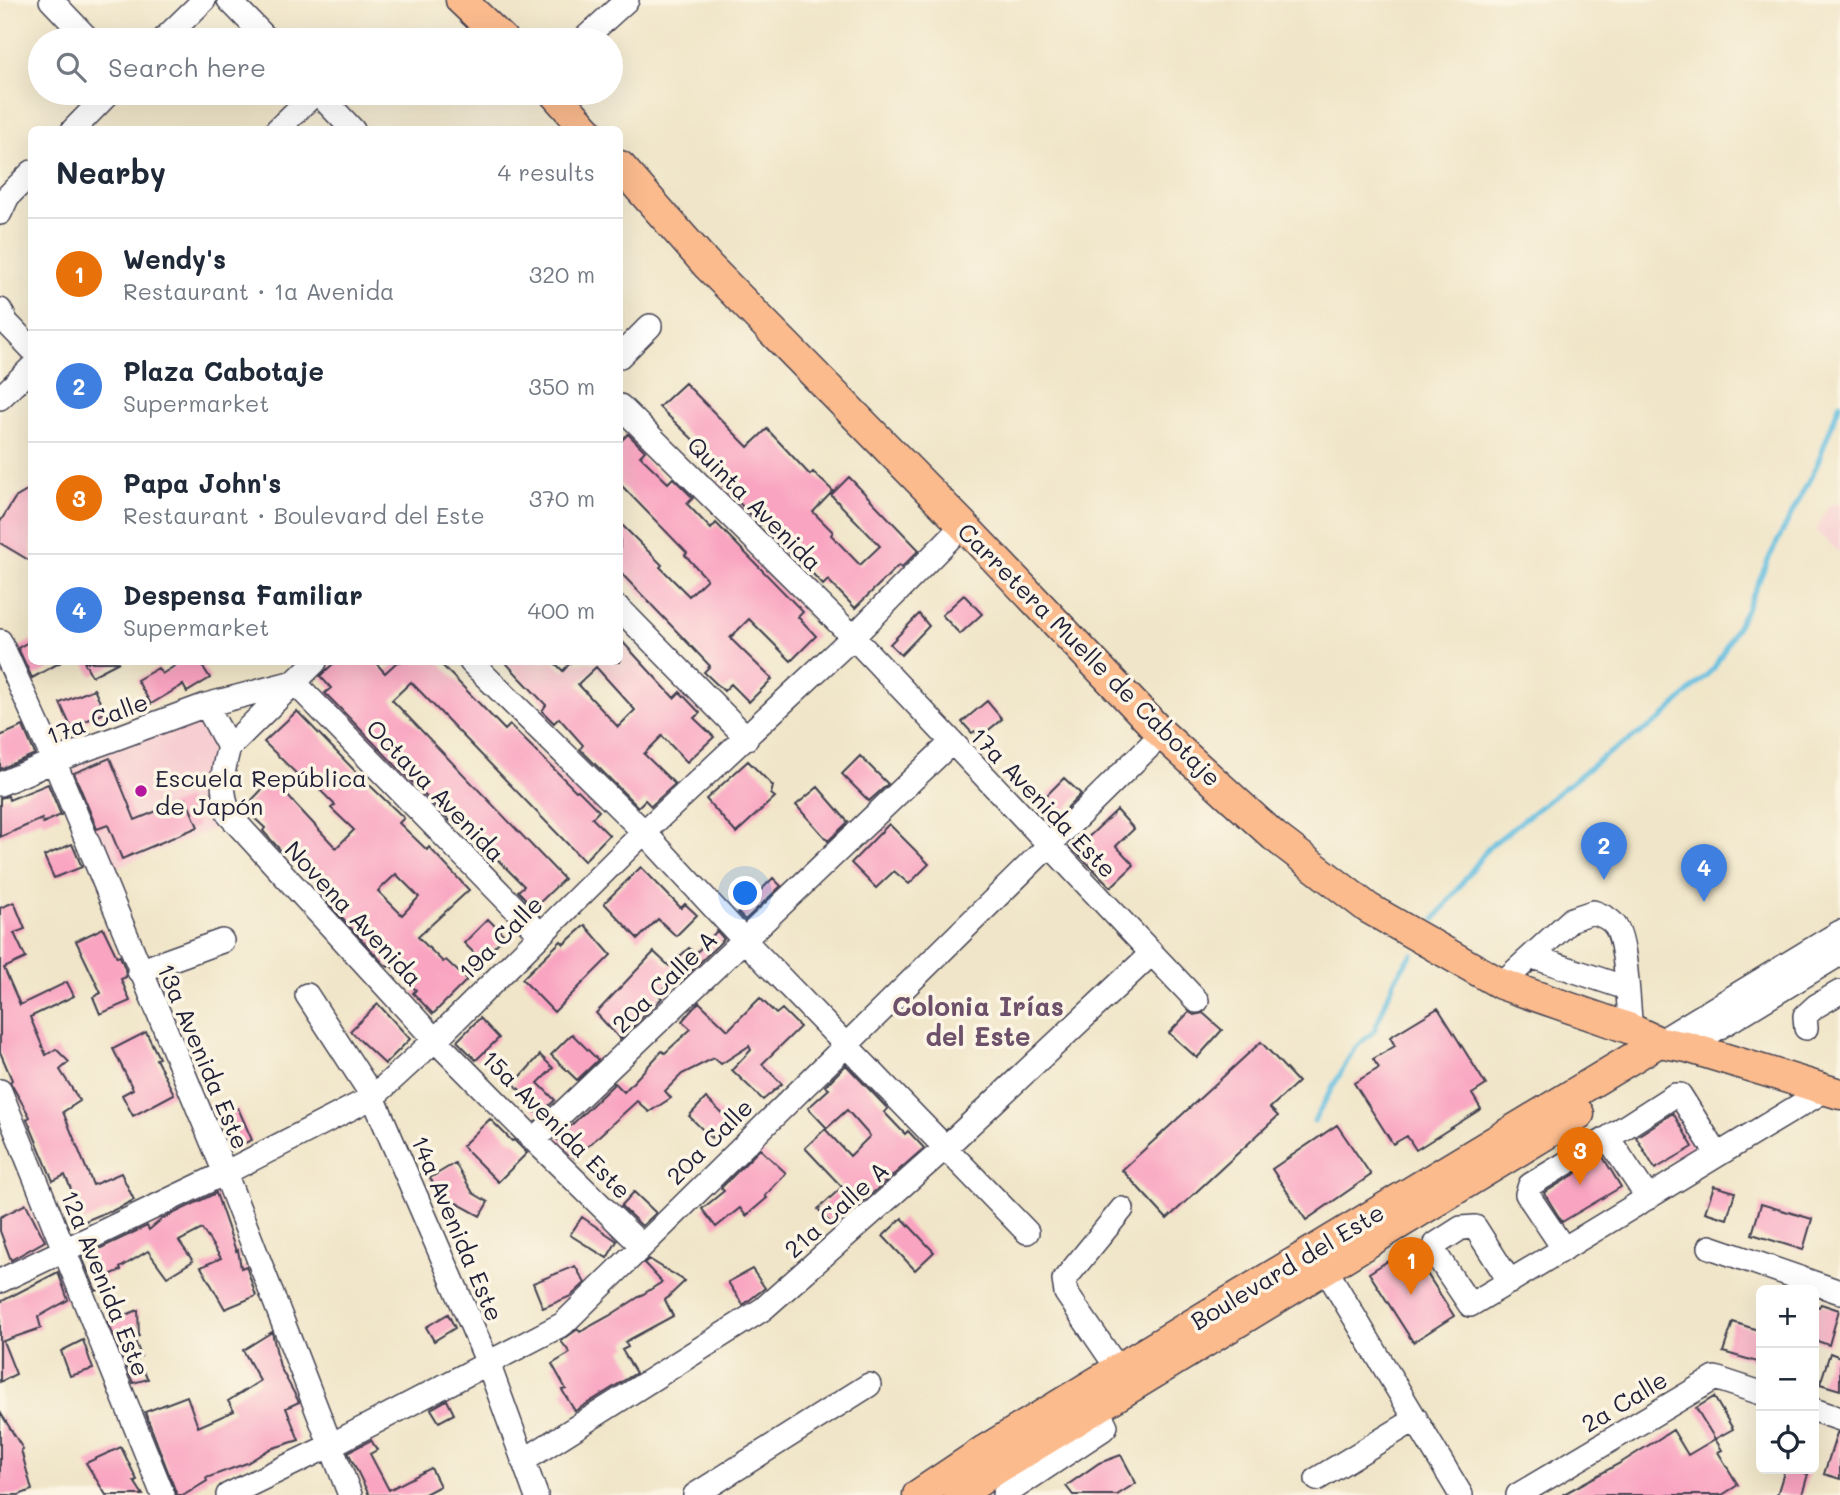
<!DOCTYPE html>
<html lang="en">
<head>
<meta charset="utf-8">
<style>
  :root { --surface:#fff; --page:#f6f6f7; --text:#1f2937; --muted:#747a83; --line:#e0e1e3; --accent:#0b8043 }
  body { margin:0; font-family:Mali,sans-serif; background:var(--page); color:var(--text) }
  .controls { position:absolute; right:21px; bottom:21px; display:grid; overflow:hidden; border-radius:10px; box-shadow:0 7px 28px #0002 }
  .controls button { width:63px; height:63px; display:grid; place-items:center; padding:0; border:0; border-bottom:2px solid var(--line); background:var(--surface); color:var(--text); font:35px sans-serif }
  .you { position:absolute; left:746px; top:894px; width:24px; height:24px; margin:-18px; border:5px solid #fff; border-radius:50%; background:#1a73e8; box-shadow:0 0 0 10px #1a73e833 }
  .badge { display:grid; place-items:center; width:46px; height:46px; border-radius:50%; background:var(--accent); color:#fff; font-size:23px; font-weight:700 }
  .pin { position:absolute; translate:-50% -58px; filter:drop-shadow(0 2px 4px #0008) }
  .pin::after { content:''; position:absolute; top:37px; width:24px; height:21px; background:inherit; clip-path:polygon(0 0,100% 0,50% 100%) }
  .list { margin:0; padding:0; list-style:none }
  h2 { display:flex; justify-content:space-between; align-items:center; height:91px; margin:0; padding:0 28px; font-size:30px }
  h2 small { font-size:23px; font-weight:400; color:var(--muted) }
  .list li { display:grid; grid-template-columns:46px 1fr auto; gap:21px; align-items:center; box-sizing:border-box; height:112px; padding:0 28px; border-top:2px solid var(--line) }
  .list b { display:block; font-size:26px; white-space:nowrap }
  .list p { margin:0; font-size:23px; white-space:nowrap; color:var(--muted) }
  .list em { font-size:23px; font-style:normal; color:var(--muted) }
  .icon { flex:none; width:38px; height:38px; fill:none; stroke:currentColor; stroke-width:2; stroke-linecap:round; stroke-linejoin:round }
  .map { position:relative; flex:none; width:1840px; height:1495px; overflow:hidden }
  .search { position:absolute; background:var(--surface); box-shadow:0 7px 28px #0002; left:28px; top:28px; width:595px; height:77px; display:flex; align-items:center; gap:18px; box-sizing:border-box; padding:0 24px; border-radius:38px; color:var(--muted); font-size:26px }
  .panel { position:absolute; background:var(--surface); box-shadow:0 7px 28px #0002; left:28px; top:126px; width:595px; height:539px; border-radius:10px }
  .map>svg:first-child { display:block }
  .built { fill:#f7cfd2 }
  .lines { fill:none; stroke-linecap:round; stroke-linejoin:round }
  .stream { stroke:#62bee0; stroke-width:5 }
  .building { fill:#f9a4c1; fill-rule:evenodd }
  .minor-casing { stroke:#413f50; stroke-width:26 }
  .major-casing { stroke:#413f50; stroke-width:33 }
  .minor { stroke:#fff; stroke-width:23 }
  .major { stroke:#fbbb8d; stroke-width:30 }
  .poi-dot { fill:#b5179e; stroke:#fcf5e5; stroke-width:2.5 }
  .labels { text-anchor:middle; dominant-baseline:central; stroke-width:7; stroke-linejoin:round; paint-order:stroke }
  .street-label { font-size:24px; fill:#22223b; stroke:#fcf5e5 }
  .poi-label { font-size:24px; fill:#22223b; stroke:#fcf5e5; text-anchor:start }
  .neighbourhood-label { font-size:26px; font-weight:bold; fill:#6d506a; stroke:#fcf5e5 }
</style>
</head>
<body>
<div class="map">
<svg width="1840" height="1495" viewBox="0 0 1840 1495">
  <rect width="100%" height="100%" fill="#fcf5e5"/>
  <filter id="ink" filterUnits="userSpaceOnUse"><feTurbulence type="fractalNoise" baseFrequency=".0143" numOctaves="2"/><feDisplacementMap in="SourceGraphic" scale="14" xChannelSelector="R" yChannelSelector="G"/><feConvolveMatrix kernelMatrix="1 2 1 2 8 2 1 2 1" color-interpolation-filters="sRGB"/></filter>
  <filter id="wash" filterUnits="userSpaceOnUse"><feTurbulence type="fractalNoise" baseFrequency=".00686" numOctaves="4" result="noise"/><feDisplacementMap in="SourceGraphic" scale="28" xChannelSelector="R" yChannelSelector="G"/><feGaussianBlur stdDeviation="1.57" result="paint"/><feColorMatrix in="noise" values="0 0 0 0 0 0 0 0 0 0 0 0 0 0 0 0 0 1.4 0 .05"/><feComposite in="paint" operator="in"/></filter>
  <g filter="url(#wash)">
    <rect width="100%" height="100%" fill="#f0e5c8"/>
    <path class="built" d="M 1840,502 L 1840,553 L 1816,531 L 1828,506 Z
      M 198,715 L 212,745 L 204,784 L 219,827 L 108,871 L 67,767 Z"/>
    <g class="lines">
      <path class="stream" d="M 1435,919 L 1489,847 L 1603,757 L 1660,720 L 1714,668 L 1746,610 L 1770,556 L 1816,467 L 1840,403
        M 1314,1121 L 1354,1049 L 1374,1031 L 1395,979 L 1412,954"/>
    </g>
    <g id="blocks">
      <path class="building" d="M 685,383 L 748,447 L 767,429 L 810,475 L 813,472 L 833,491 L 813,512 L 833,532 L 831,535 L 860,565 L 880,546 L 831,495 L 849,477 L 919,550 L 901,568 L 899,565 L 855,608 L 828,580 L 823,585 L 802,562 L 801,564 L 785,548 L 791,543 L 767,518 L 760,525 L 717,479 L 726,471 L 659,407 Z
        M 628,434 L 645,451 L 640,456 L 668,483 L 673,478 L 693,498 L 687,504 L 711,529 L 716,523 L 803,612 L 798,617 L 816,636 L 791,661 L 749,619 L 730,638 L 772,679 L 749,702 L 731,684 L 724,691 L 704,672 L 710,666 L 620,572 L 620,523 L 662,565 L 660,567 L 689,596 L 707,579 L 685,555 L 687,553 L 620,484 L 620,442 Z
        M 32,488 L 32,562 L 0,543 L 0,522 L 15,498 Z
        M 964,595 L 982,614 L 960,634 L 942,615 Z
        M 919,614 L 929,626 L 901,655 L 890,644 Z
        M 620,639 L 674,698 L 680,692 L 700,713 L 694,718 L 714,737 L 687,762 L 662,736 L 644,754 L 675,784 L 651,806 L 645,800 L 638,807 L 580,749 L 583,745 L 559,718 L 554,723 L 542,711 L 546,705 L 505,662 L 554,662 L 563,671 L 571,662 L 620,662 ZM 596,667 L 635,710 L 618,727 L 578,684 Z
        M 32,640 L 32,662 L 61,662 L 32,678 L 18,648 Z
        M 84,662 L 119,662 L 92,676 Z
        M 181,662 L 200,662 L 210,678 L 187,692 L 183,685 L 151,704 L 137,680 L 158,668 L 162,674 Z
        M 335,662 L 375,662 L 385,673 L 397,662 L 439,662 L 505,730 L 510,725 L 576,791 L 578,790 L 599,811 L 592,818 L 609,835 L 584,861 L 411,682 L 392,700 L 564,879 L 534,908 L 518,891 L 524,886 L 481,843 L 482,842 L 456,815 L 450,821 L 325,693 L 331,688 L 320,676 Z
        M 94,689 L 105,713 L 71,727 L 60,703 Z
        M 987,701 L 1002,719 L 980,737 L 975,731 L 972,733 L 962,722 Z
        M 297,711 L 359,775 L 404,818 L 399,823 L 427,850 L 429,847 L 469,890 L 418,937 L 443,962 L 446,960 L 467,980 L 433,1014 L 413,993 L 416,990 L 390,965 L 388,967 L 383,963 L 328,903 L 333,898 L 310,876 L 311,875 L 287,849 L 283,853 L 263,831 L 265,828 L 250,814 L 254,810 L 248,804 L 272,779 L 336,848 L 354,830 L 331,808 L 335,805 L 312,782 L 308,785 L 264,742 ZM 396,874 L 419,897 L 402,915 L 378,891 Z
        M 23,726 L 35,754 L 0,769 L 0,736 Z
        M 860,756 L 888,784 L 869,801 L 842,774 Z
        M 110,758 L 135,820 L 186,799 L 198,827 L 122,859 L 108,825 L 97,829 L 74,773 Z
        M 748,761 L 773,786 L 771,794 L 775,797 L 736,833 L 706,799 Z
        M 1064,778 L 1081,794 L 1052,823 L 1036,806 Z
        M 48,784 L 61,815 L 43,823 L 42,819 L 0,837 L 0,798 L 8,796 L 9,800 Z
        M 818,787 L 848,822 L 828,841 L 796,805 Z
        M 1117,810 L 1134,829 L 1116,846 L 1134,865 L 1111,887 L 1071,847 L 1079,840 L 1082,843 Z
        M 889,824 L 929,864 L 909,884 L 894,871 L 876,888 L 851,863 Z
        M 72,844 L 82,867 L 54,878 L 44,856 Z
        M 641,867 L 681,908 L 685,904 L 697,915 L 676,936 L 658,919 L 638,939 L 604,903 Z
        M 773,878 L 781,886 L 745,920 L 738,913 Z
        M 14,902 L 25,929 L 14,933 L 26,958 L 4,968 L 20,1005 L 67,982 L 74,996 L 30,1017 L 46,1055 L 56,1049 L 69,1062 L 60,1070 L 80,1101 L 63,1112 L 93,1185 L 121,1173 L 134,1200 L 110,1212 L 109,1211 L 76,1225 L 68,1206 L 77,1203 L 65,1175 L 53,1181 L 27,1119 L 30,1117 L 10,1082 L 12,1080 L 0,1052 L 0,908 Z
        M 488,919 L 505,936 L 481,960 L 464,943 Z
        M 585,925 L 611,955 L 554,1012 L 522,979 L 561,941 L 564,944 Z
        M 103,928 L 117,957 L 120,956 L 125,969 L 126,977 L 121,979 L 130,1001 L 100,1014 L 93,997 L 101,993 L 76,941 Z
        M 717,931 L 724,939 L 683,979 L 677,974 L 658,994 L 662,998 L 620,1039 L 596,1013 L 654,952 L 669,966 L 689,948 L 695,954 Z
        M 760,998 L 776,1014 L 782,1009 L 800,1027 L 762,1064 L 782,1084 L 763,1100 L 732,1070 L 751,1050 L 749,1046 L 721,1064 L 714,1058 L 682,1074 L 665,1091 L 671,1098 L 649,1112 L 637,1101 L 575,1158 L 557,1139 L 615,1083 L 624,1092 L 662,1051 L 665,1053 L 691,1029 L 682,1021 L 699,1002 L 728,1030 Z
        M 378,1004 L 410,1039 L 385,1064 L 350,1031 Z
        M 1438,1008 L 1486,1085 L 1472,1094 L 1481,1109 L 1416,1150 L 1407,1136 L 1393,1144 L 1354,1083 L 1379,1068 L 1373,1059 L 1395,1046 L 1390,1037 Z
        M 1189,1012 L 1194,1015 L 1203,1013 L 1222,1030 L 1197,1058 L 1169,1033 Z
        M 480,1018 L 499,1038 L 476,1060 L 457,1041 Z
        M 146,1032 L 159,1058 L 156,1059 L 174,1094 L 133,1116 L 122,1095 L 133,1089 L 113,1049 Z
        M 572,1034 L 598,1060 L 577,1080 L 551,1055 Z
        M 1261,1042 L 1298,1082 L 1270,1108 L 1278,1116 L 1167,1219 L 1122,1170 Z
        M 540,1055 L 553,1068 L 538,1083 L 555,1100 L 539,1115 L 527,1103 L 530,1100 L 514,1084 Z
        M 846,1065 L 888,1109 L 884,1112 L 905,1134 L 908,1131 L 924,1148 L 834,1227 L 818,1209 L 842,1187 L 805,1148 L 825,1129 L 850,1156 L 870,1136 L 847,1110 L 827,1128 L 808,1108 L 829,1089 L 825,1086 Z
        M 706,1098 L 731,1122 L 711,1138 L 689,1116 Z
        M 238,1108 L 252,1140 L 231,1149 L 217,1117 Z
        M 1673,1113 L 1693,1147 L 1655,1169 L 1636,1137 Z
        M 490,1119 L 512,1141 L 514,1140 L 527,1153 L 498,1182 L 462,1146 Z
        M 1337,1125 L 1371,1175 L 1306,1220 L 1272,1169 Z
        M 760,1149 L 786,1173 L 765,1196 L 767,1198 L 746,1216 L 740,1208 L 716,1227 L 702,1209 L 724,1191 L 721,1188 Z
        M 1603,1157 L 1621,1187 L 1562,1222 L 1544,1193 Z
        M 455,1163 L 473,1193 L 488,1202 L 480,1216 L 440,1194 L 430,1178 Z
        M 1714,1186 L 1735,1192 L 1727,1219 L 1705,1212 Z
        M 634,1192 L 656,1213 L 642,1226 L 621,1206 Z
        M 216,1193 L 236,1251 L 238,1250 L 241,1268 L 246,1266 L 256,1296 L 225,1309 L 201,1267 L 221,1258 L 202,1229 L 179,1241 L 193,1261 L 167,1277 L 148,1251 L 120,1268 L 121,1270 L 105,1277 L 106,1287 L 96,1291 L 82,1257 L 147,1226 L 149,1230 L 162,1219 Z
        M 26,1204 L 45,1241 L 11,1260 L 0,1231 L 0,1217 Z
        M 1761,1204 L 1812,1219 L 1803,1250 L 1752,1234 Z
        M 582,1217 L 617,1241 L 607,1258 L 570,1235 Z
        M 902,1218 L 934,1252 L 915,1270 L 883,1236 Z
        M 1410,1247 L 1454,1316 L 1413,1342 L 1369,1273 Z
        M 649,1259 L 685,1281 L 665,1300 L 673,1316 L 625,1342 L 628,1347 L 622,1350 L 636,1373 L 575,1411 L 562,1390 L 566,1389 L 552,1364 L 570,1353 L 561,1341 L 578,1329 L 580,1332 L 609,1316 L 662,1282 L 644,1263 Z
        M 575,1266 L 585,1283 L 571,1296 L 543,1308 L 533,1283 Z
        M 752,1269 L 765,1288 L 743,1305 L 728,1282 Z
        M 58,1272 L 68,1300 L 38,1317 L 41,1328 L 3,1341 L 16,1374 L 0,1382 L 0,1302 Z
        M 1821,1304 L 1839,1310 L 1829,1345 L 1814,1340 L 1814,1306 L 1819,1307 Z
        M 138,1310 L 139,1336 L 134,1338 L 141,1356 L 136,1359 L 148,1379 L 133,1383 L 108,1322 Z
        M 448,1314 L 455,1328 L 434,1341 L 426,1327 Z
        M 1733,1322 L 1761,1331 L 1761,1363 L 1723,1352 Z
        M 272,1332 L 280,1367 L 299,1402 L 286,1408 L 299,1440 L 270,1449 L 247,1463 L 206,1478 L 207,1481 L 184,1495 L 177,1495 L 145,1412 L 187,1396 L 198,1427 L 234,1411 L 228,1401 L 260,1381 L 243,1350 Z
        M 83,1340 L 93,1369 L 70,1376 L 61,1351 Z
        M 1830,1353 L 1840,1357 L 1840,1390 L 1820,1384 Z
        M 1714,1397 L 1733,1429 L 1715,1439 L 1696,1408 Z
        M 447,1400 L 454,1414 L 439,1422 L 431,1409 Z
        M 0,1412 L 23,1449 L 21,1450 L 32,1490 L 19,1495 L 0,1495 Z
        M 1673,1430 L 1688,1455 L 1715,1439 L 1722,1450 L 1718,1452 L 1738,1485 L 1722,1495 L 1562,1495 L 1622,1462 Z
        M 1837,1433 L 1840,1433 L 1840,1479 L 1824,1474 Z
        M 371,1440 L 377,1450 L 370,1454 L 389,1490 L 431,1468 L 440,1486 L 423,1495 L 369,1495 L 348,1452 Z
        M 121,1447 L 137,1480 L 134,1481 L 143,1495 L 106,1495 L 86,1463 Z
        M 1121,1455 L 1136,1483 L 1117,1495 L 1073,1495 L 1066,1486 L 1099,1463 Z
        M 1785,1469 L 1808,1474 L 1802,1495 L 1777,1495 Z"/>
    </g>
  </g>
  <g filter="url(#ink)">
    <use href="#blocks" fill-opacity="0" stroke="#413f50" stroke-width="2"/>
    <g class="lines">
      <g class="minor-casing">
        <path id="minor" d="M 51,0 L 89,40
          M 229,0 L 268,40
          M 163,40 L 204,0
          M 583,40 L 627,0
          M 318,93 L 353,130
          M 73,130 L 109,93
          M 277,130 L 315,93
          M 0,213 L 8,196 L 32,172
          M 0,310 L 7,323 L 32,349
          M 620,356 L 650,326
          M 0,398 L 32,367
          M 620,406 L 853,637 L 1197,1001
          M 620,609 L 747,738
          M 0,641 L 54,761 L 225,1173 L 350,1495
          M 471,662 L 644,832 L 744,940 L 1027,1232
          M 206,705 L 229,747 C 221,775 221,788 229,815 L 435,1040 L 534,1140 L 641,1245
          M 229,747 L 315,662
          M 0,784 L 54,761 L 206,705 L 294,682 L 540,934
          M 1533,957 L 1626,988
          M 139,971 L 222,941
          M 1501,984 L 1572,919 L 1593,912 C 1602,915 1611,919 1616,927 C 1627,944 1628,1006 1631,1029
          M 307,995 L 373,1097 L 488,1363 L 536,1495
          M 1806,1028 L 1805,1016 L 1816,1006 L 1840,992
          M 1659,1042 L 1840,932
          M 1687,1047 L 1840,954
          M 0,1091 L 163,1495
          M 1608,1138 L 1675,1095 L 1680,1095 L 1717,1154
          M 534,1140 L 951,743
          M 1710,1247 L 1840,1292
          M 1564,1249 L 1527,1194 L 1530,1185 L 1608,1138 L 1648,1198
          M 1325,1268 L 1461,1495
          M 0,1281 L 225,1173 L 373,1097 L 435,1040 L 644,832 L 853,637 L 963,525
          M 1510,1282 L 1475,1227 L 1461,1228 L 1436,1244 L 1437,1256 L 1470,1305 C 1590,1234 1708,1160 1827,1089
          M 1118,1369 L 1066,1293 L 1064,1280 L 1122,1209
          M 1814,1410 L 1840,1419
          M 523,1461 L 763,1309 L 946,1147 L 1151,954
          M 1317,1479 L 1416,1419
          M 228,1495 L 331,1445 L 563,1324 L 1162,734
          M 695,1495 L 869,1385
          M 1004,1495 L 1102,1430 L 1106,1426 L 1097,1408
          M 1518,1495 L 1715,1378 L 1761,1393"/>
      </g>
      <g class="major-casing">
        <path id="major" d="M 461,0 L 503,40
          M 554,93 L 587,130
          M 620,166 L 708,266 L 963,525 L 1162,734 L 1274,836 L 1368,908 L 1501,984 L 1631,1029 L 1659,1042 L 1687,1047 L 1840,1094
          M 918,1495 L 985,1450 L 1118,1369 L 1659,1042
          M 959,1495 L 995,1470 L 1579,1114"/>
      </g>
      <use href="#minor" class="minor"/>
      <use href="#major" class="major"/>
    </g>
  </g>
  <circle class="poi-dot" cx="141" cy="791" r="7"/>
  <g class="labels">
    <g class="street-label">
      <text transform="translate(755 503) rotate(45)">Quinta Avenida</text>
      <text transform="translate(1090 654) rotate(45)">Carretera Muelle de Cabotaje</text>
      <text transform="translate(97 718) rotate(-20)">17a Calle</text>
      <text transform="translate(436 790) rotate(46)">Octava Avenida</text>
      <text transform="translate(1044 802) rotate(46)">17a Avenida Este</text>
      <text transform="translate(354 913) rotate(47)">Novena Avenida</text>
      <text transform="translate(500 937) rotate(-45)">19a Calle</text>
      <text transform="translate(664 981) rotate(-44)">20a Calle A</text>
      <text transform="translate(204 1056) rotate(67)">13a Avenida Este</text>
      <text transform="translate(557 1124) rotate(45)">15a Avenida Este</text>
      <text transform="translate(709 1141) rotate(-45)">20a Calle</text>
      <text transform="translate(836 1209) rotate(-42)">21a Calle A</text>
      <text transform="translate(458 1228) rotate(67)">14a Avenida Este</text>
      <text transform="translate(1287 1266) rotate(-31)">Boulevard del Este</text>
      <text transform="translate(106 1283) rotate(68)">12a Avenida Este</text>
      <text transform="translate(1624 1401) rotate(-31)">2a Calle</text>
    </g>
    <g class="poi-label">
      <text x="155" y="777">Escuela República<tspan x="155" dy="28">de Japón</tspan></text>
    </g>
    <g class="neighbourhood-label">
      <text x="978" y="1006">Colonia Irías<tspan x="978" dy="30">del Este</tspan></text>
    </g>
  </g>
</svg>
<div class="controls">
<button>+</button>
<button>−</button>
<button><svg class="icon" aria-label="locate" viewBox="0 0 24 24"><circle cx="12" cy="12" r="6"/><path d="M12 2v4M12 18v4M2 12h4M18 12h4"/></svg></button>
</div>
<div class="you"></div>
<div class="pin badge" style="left:1411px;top:1295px;background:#e8710a">1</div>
<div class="pin badge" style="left:1604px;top:880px;background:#3f7fe0">2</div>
<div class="pin badge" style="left:1580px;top:1185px;background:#e8710a">3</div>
<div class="pin badge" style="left:1704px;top:902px;background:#3f7fe0">4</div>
<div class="search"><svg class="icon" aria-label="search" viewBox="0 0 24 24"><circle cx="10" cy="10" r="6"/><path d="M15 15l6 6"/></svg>Search here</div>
<section class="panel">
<h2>Nearby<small>4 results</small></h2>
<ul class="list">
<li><span class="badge" style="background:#e8710a">1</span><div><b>Wendy's</b><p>Restaurant · 1a Avenida</p></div><em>320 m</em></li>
<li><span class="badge" style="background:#3f7fe0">2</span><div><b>Plaza Cabotaje</b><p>Supermarket</p></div><em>350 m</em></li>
<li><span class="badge" style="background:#e8710a">3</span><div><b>Papa John's</b><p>Restaurant · Boulevard del Este</p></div><em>370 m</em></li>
<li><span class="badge" style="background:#3f7fe0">4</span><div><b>Despensa Familiar</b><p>Supermarket</p></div><em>400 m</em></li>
</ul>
</section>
</div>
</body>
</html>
